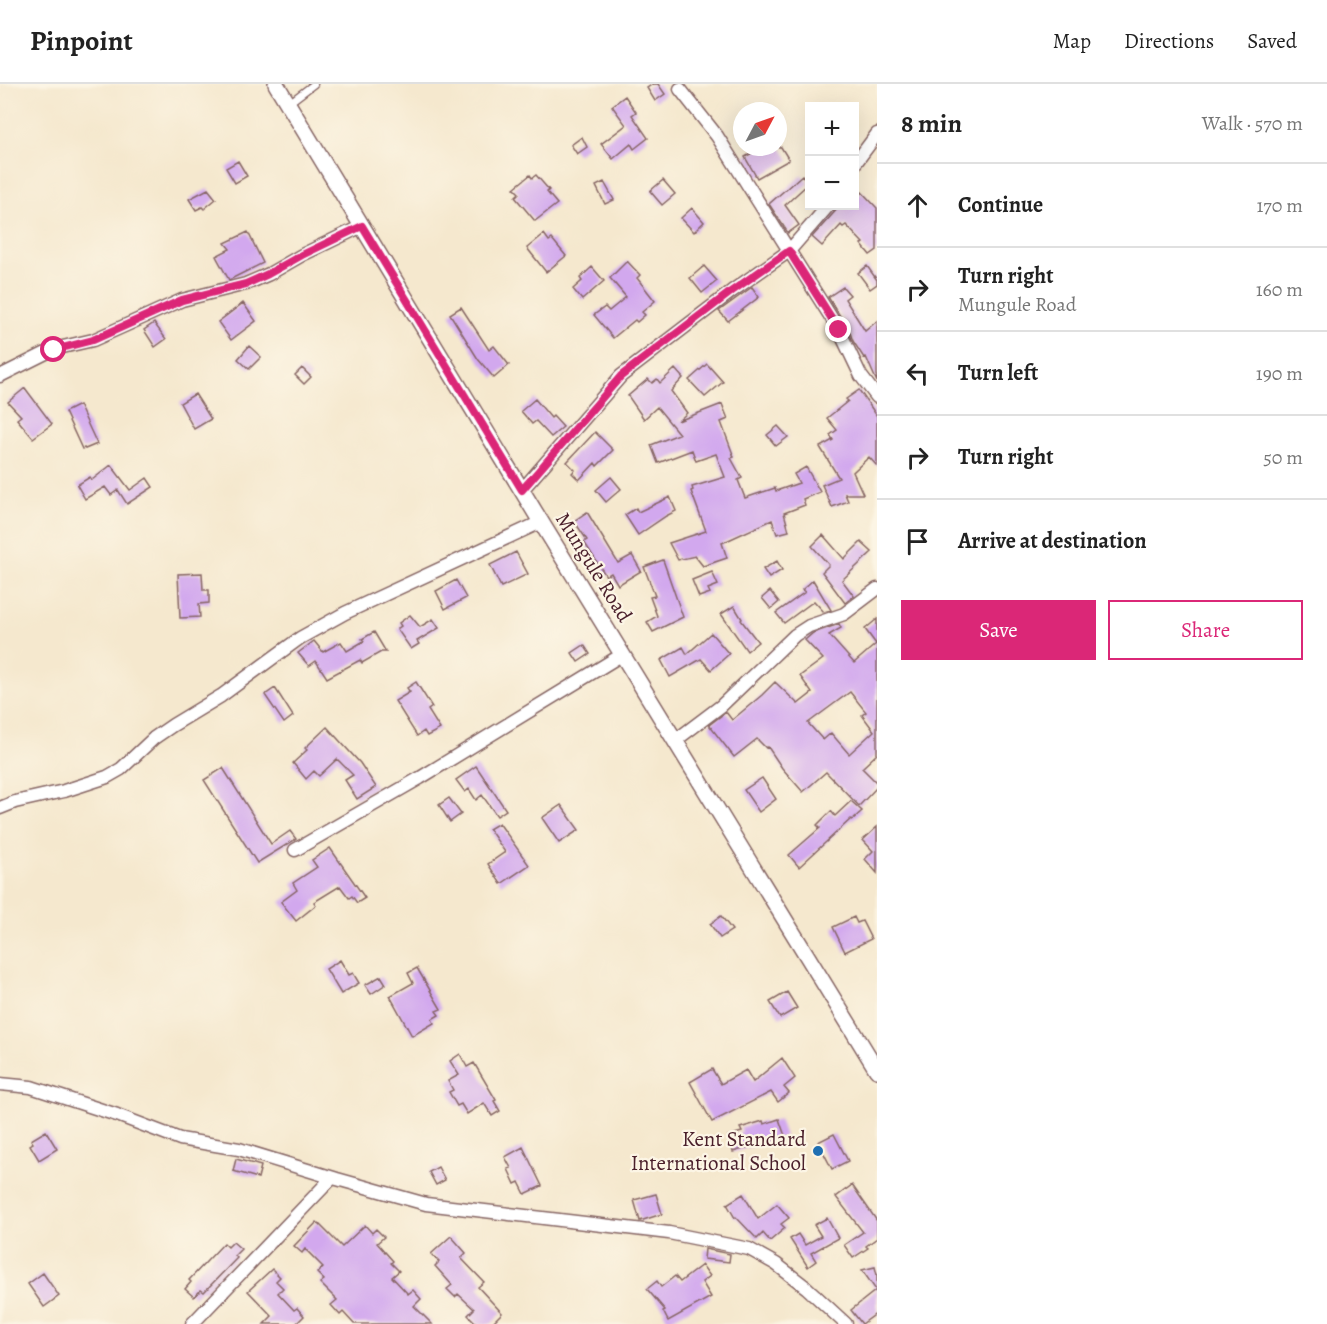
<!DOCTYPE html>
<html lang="en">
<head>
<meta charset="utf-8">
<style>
  :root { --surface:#fff; --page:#f2f2f2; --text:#222; --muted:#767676; --line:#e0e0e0; --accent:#db2777 }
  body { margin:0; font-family:Alegreya,serif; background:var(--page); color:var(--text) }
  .controls { position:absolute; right:18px; top:18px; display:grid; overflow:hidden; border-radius:0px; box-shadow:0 6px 24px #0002 }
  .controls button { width:54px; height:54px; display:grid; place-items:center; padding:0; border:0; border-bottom:2px solid var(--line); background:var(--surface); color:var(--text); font:30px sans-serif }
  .compass { position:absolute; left:733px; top:18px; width:54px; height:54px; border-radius:50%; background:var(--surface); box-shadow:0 6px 24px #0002; rotate:49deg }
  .stop { position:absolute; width:18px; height:18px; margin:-14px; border:4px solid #db2777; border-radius:50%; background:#fff }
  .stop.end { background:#db2777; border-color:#fff; box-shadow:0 2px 6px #0008 }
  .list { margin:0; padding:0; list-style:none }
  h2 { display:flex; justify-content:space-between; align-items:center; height:78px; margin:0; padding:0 24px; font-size:26px }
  h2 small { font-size:20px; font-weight:400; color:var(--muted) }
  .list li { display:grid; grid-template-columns:39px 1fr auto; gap:18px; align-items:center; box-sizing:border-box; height:84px; padding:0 24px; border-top:2px solid var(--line) }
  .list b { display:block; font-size:22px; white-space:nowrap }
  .list p { margin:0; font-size:20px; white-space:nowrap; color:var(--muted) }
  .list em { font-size:20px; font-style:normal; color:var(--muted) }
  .actions { display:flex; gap:12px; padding:18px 24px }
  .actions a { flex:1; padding:14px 0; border:2px solid var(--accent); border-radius:0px; text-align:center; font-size:21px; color:var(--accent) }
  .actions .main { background:var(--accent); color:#fff }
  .icon { flex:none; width:33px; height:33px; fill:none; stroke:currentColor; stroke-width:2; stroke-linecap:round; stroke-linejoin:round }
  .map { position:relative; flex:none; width:877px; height:1240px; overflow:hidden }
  header { display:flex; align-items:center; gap:36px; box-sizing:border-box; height:84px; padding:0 30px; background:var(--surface); border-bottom:2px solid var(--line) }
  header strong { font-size:28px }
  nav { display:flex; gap:33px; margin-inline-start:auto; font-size:21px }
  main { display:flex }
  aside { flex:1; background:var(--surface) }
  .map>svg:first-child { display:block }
  .building { fill:#d2a8ee; fill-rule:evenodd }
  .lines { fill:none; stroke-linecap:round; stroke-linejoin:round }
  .service-casing { stroke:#866564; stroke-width:9 }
  .minor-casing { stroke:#866564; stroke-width:15 }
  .tertiary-casing { stroke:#866564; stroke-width:18 }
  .service { stroke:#fff; stroke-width:6 }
  .minor { stroke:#fff; stroke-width:12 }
  .tertiary { stroke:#fff; stroke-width:15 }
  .route { stroke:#db2777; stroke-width:8 }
  .poi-dot { fill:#1f6fb2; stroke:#fcf5e5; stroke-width:2 }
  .labels { text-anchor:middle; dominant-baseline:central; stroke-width:4.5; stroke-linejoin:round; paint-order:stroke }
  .street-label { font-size:21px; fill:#4a1f2b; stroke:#fcf5e5 }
  .poi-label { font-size:21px; fill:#4a1f2b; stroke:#fcf5e5; text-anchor:end }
</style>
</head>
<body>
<header>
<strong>Pinpoint</strong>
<nav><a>Map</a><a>Directions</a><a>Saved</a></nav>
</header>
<main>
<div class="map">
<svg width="877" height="1240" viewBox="0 0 877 1240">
  <rect width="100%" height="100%" fill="#fcf5e5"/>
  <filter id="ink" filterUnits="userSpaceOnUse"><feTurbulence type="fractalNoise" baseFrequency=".0167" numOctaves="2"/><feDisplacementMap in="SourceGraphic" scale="12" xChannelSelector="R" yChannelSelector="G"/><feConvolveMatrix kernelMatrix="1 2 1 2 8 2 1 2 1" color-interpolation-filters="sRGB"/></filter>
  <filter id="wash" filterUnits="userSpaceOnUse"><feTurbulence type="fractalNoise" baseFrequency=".008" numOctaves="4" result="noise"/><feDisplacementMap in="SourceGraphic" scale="24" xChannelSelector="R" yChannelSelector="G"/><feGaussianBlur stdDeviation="1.35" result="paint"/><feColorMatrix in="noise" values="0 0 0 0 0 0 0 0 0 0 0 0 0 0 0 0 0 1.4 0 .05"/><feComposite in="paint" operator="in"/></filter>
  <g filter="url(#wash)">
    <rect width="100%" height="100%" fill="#f5e8ce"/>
    <g id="blocks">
      <path class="building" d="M 653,0 L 658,0 L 665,10 L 655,17 L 647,4 Z
        M 625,12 L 636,28 L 632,31 L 648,54 L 634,65 L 631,60 L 613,75 L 601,60 L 626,41 L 612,22 Z
        M 582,53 L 587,63 L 577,70 L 571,61 Z
        M 762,63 L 781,63 L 789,76 L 757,94 L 745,73 Z
        M 238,77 L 247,92 L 235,99 L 226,84 Z
        M 530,91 L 532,94 L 536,91 L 549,106 L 547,108 L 557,120 L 535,137 L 515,113 L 519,109 L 514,104 Z
        M 802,91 L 809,99 L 785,121 L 799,141 L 788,149 L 769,120 Z
        M 663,96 L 675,110 L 662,121 L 650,107 Z
        M 604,98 L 614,116 L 605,120 L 596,102 Z
        M 208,105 L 216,115 L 204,125 L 202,123 L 196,126 L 189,115 Z
        M 862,108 L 877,124 L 877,166 L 870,171 L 861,160 L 863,159 L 846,141 L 843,143 L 841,141 L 822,162 L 812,153 L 840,122 L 855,122 L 855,114 Z
        M 692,124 L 704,138 L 694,148 L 681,134 Z
        M 248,148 L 263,179 L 229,196 L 216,172 L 230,165 L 225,159 Z
        M 544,150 L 549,157 L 552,155 L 566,172 L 546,188 L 527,164 Z
        M 627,177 L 640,191 L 637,194 L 655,217 L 642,228 L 645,231 L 637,238 L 635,236 L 613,254 L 594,231 L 605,223 L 609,227 L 626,213 L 610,194 Z
        M 704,182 L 717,197 L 702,209 L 690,194 Z
        M 867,182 L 877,196 L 877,200 L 870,205 L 858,189 Z
        M 592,183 L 604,197 L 582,216 L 573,205 L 582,197 L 580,194 Z
        M 752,203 L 759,213 L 728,237 L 719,227 Z
        M 843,203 L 850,211 L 845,215 L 865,247 L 877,237 L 877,298 L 866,273 L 864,274 L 853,257 L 849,246 L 828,213 Z
        M 243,219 L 256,237 L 231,256 L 218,238 Z
        M 461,223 L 489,266 L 494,262 L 509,281 L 494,294 L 478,275 L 450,230 Z
        M 154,239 L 166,255 L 155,263 L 144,246 Z
        M 249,262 L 261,273 L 249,285 L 238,275 Z
        M 707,280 L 723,298 L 705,313 L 689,296 Z
        M 302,284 L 311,293 L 304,300 L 295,291 Z
        M 675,285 L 683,294 L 671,307 L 687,329 L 678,337 L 722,320 L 728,335 L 721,338 L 734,373 L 731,374 L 742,394 L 738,396 L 745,414 L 775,404 L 776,407 L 799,399 L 794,390 L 806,383 L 820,408 L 803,415 L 805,421 L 784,429 L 789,447 L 777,450 L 772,436 L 722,459 L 727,474 L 703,482 L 695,472 L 678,476 L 669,459 L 706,447 L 691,407 L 693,406 L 692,403 L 725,393 L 716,370 L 696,377 L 692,366 L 658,379 L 651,361 L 679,350 L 657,323 L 644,335 L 628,312 L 648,295 L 652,299 L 657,295 L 660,299 Z
        M 25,304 L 52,340 L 33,354 L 17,335 L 21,332 L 8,318 Z
        M 859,306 L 877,332 L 877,382 L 869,373 L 853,388 L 863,410 L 845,410 L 848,417 L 832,423 L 822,401 L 839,394 L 820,363 L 833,356 L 830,351 L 837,346 L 827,334 L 848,317 L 846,315 Z
        M 195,310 L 211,335 L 194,345 L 180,319 Z
        M 535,315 L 551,334 L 553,332 L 563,343 L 551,353 L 536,337 L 532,340 L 521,327 Z
        M 79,321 L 97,360 L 85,365 L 84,364 L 82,365 L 65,328 Z
        M 778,342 L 788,353 L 776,362 L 767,351 Z
        M 595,348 L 613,366 L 597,382 L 595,379 L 579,396 L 572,389 L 575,386 L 567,378 Z
        M 111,381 L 130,406 L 147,394 L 153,403 L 127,420 L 118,406 L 111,411 L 105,403 L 85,415 L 77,401 L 90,393 L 92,396 Z
        M 611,393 L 621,405 L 606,418 L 596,406 Z
        M 670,413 L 676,427 L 666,432 L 638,451 L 625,431 L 636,424 L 638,428 Z
        M 587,428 L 618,479 L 632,471 L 641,487 L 618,501 L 611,489 L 606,492 L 584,458 L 587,456 L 574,437 Z
        M 823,451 L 844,475 L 861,458 L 872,468 L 842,496 L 854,512 L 845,519 L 822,488 L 829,481 L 812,462 Z
        M 516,468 L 528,490 L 501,503 L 490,481 Z
        M 663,476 L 683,533 L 653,548 L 647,538 L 657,532 L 650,513 L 655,512 L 644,483 Z
        M 777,477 L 782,486 L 769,494 L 763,485 Z
        M 712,488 L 718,501 L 708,505 L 710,509 L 699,513 L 692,496 Z
        M 202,489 L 203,506 L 209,506 L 209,519 L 199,520 L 200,533 L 180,534 L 178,490 Z
        M 456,496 L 466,514 L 445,525 L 436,507 Z
        M 813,496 L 831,526 L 824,528 L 814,517 L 784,539 L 776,529 L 805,508 L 802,506 Z
        M 770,507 L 779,518 L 771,525 L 762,514 Z
        M 734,522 L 742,535 L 741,536 L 758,558 L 747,567 L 721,530 Z
        M 410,531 L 420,543 L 433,535 L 439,544 L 417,557 L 419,560 L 411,565 L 397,545 L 401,542 L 399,539 Z
        M 877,535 L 877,670 L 862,684 L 877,699 L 877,703 L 859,722 L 826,688 L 803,708 L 782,684 L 768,663 L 766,664 L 757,655 L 734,673 L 709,641 L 726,628 L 732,636 L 762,611 L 775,598 L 798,620 L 812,609 L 800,592 L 823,575 L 805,556 L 813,549 L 839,540 L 841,544 L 829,551 L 854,579 L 876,560 L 865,545 ZM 850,608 L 866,628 L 862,631 L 874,647 L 849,670 L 831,649 L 823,656 L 808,639 Z
        M 374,548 L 386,568 L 381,568 L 362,579 L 360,576 L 327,594 L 316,577 L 309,582 L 298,569 L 314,557 L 323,568 L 341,558 L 347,567 L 364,557 L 362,555 Z
        M 711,549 L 729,570 L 711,586 L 701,575 L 670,593 L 661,576 L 683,563 L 687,570 Z
        M 584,561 L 590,570 L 578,578 L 572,569 Z
        M 416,598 L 432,623 L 428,626 L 440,645 L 427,652 L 424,647 L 417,652 L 395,617 L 410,608 L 407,604 Z
        M 275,604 L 293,632 L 284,639 L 265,611 Z
        M 327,643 L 360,679 L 376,703 L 357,715 L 345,696 L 353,691 L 337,675 L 319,692 L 314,687 L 306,695 L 293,679 L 307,666 L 305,664 Z
        M 476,682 L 506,726 L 497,732 L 482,711 L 476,716 L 469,705 L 465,708 L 456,696 Z
        M 223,684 L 271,760 L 290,747 L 296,755 L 257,779 L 204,696 Z
        M 762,694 L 776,715 L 759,728 L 744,706 Z
        M 449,714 L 461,730 L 450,738 L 439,721 Z
        M 851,717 L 862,727 L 852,736 L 851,735 L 799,783 L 789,771 L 820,744 L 817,741 L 831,727 L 835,732 Z
        M 561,721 L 579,746 L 559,759 L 542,734 Z
        M 499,739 L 529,781 L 501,800 L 488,780 L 505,768 L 489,745 Z
        M 877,743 L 877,789 L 865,775 L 873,767 L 863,756 Z
        M 330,764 L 365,814 L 357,819 L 352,812 L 349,814 L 340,802 L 314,818 L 316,821 L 296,837 L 281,818 L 297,806 L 293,799 L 317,783 L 312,776 Z
        M 721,832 L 732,846 L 720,854 L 710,840 Z
        M 854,833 L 857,839 L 862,837 L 871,855 L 845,868 L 833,843 Z
        M 340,876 L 349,891 L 353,889 L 359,899 L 341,910 L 326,885 Z
        M 417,884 L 441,925 L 436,927 L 439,931 L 432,935 L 434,939 L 412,952 L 390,912 L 413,899 L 408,889 Z
        M 381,892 L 386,900 L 371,910 L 365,901 Z
        M 787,908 L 797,924 L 780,934 L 770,918 Z
        M 460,970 L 467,983 L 474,979 L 496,1016 L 494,1017 L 500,1027 L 492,1032 L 484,1019 L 467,1030 L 461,1020 L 457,1022 L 449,1008 L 453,1006 L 448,997 L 459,991 L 450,977 Z
        M 782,974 L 795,994 L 784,1003 L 789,1009 L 778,1018 L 771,1008 L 712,1038 L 690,998 L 712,985 L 721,1000 L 746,986 L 753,998 Z
        M 779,1035 L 785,1052 L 733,1068 L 728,1052 L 742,1048 L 740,1044 L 763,1037 L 764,1040 Z
        M 46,1047 L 57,1065 L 39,1076 L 30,1061 L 33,1059 L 31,1056 Z
        M 834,1050 L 848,1077 L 832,1085 L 818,1058 Z
        M 523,1063 L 542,1102 L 525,1110 L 519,1098 L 515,1100 L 508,1085 L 511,1084 L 505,1073 Z
        M 236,1075 L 261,1082 L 258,1094 L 233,1087 Z
        M 438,1083 L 445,1096 L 436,1101 L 429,1088 Z
        M 852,1101 L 877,1137 L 877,1154 L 866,1162 L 868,1164 L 853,1174 L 844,1161 L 863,1148 L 836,1113 Z
        M 656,1110 L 662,1130 L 640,1137 L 634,1116 Z
        M 743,1110 L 758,1135 L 777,1120 L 789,1134 L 781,1140 L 785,1144 L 770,1157 L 763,1149 L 757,1155 L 736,1133 L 735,1134 L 727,1120 Z
        M 827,1134 L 838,1154 L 811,1169 L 816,1177 L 808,1183 L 790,1155 L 798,1150 L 805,1161 L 821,1152 L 814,1141 Z
        M 317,1138 L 342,1163 L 365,1141 L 372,1149 L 376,1145 L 384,1153 L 377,1159 L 393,1177 L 391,1179 L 399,1187 L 392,1193 L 408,1210 L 413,1206 L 421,1215 L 414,1222 L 432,1240 L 354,1240 L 343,1228 L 340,1231 L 331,1221 L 337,1216 L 320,1199 L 324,1196 L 317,1189 L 323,1183 L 305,1165 L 302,1169 L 294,1162 Z
        M 451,1152 L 466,1169 L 461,1174 L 484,1198 L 478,1203 L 502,1229 L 491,1240 L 477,1240 L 468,1231 L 474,1225 L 458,1210 L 455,1213 L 447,1205 L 452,1201 L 435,1182 L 439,1178 L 431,1170 Z
        M 233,1158 L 241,1165 L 235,1171 L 237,1174 L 204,1208 L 201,1206 L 194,1213 L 185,1205 L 191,1198 L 189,1196 L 224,1159 L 228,1163 Z
        M 705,1165 L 730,1170 L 729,1178 L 704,1175 Z
        M 702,1181 L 710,1192 L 702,1198 L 711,1213 L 668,1237 L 663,1227 L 665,1226 L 647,1205 L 657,1197 L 661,1203 L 675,1192 L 680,1198 Z
        M 875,1183 L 877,1191 L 877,1229 L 862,1240 L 851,1226 L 876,1206 L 862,1186 Z
        M 272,1185 L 280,1193 L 276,1197 L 283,1204 L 278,1209 L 294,1226 L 297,1224 L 304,1232 L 296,1240 L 264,1240 L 272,1232 L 248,1207 Z
        M 43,1189 L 59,1212 L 44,1223 L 28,1200 Z"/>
    </g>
  </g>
  <g filter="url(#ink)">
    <use href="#blocks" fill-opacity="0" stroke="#866564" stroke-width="1.5"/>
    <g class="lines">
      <g class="service-casing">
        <path id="service" d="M 289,19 L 314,0"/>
      </g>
      <g class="minor-casing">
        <path id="minor" d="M 680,5 L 717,52 L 839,246 L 861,292 L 877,313
          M 854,81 L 877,50
          M 0,292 L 54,265 L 93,256 L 182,216 L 246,200 L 269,190 L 302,171 L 362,142
          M 522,406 L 621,292 L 732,207 L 789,167 L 828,122
          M 676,656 L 721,622 L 795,551 L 809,542 L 844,530 L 877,505
          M 0,724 L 15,718 L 64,707 L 107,693 L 121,685 L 154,654 L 173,641 L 221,612 L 300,554 L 345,529 L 541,438
          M 295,766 L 420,694 L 623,570
          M 0,1000 L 31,1003 L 117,1031 L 180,1055 L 239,1065 L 337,1095 L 426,1120 L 669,1149 L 749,1165 L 776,1180 L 807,1204 L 846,1240
          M 192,1240 L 332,1094"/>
      </g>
      <g class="tertiary-casing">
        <path id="tertiary" d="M 276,0 L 541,438 L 877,986"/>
      </g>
      <use href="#service" class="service"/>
      <use href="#minor" class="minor"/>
      <use href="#tertiary" class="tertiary"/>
    </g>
  </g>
  <g class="lines" filter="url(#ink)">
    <path class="route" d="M 54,266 L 93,256 L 182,216 L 246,200 L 268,190 L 302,171 L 362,142 L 522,406 L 621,292 L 732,207 L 789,167 L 839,246"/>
  </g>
  <circle class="poi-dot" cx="818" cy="1067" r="6"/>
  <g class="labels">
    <g class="street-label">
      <text transform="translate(594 483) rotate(58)">Mungule Road</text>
    </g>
    <g class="poi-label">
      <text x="806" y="1055">Kent Standard<tspan x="806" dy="24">International School</tspan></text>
    </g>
  </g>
</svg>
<div class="controls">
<button>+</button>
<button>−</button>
</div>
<svg class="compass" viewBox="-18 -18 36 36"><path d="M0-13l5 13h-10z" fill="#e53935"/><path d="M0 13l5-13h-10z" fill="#767676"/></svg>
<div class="stop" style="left:54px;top:266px"></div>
<div class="stop end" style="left:839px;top:246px"></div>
</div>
<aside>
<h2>8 min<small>Walk · 570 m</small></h2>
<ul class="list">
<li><svg class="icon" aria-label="ahead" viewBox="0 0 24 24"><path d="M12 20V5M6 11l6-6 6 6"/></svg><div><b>Continue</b></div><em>170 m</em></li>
<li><svg class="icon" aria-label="right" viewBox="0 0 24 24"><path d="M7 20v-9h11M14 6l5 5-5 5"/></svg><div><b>Turn right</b><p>Mungule Road</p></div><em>160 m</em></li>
<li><svg class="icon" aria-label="left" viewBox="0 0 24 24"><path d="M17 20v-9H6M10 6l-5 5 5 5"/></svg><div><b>Turn left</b></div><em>190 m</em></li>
<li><svg class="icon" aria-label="right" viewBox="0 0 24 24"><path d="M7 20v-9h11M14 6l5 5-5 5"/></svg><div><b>Turn right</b></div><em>50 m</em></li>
<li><svg class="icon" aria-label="arrive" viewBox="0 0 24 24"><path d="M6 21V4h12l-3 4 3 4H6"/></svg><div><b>Arrive at destination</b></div></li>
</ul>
<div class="actions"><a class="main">Save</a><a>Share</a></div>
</aside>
</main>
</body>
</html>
